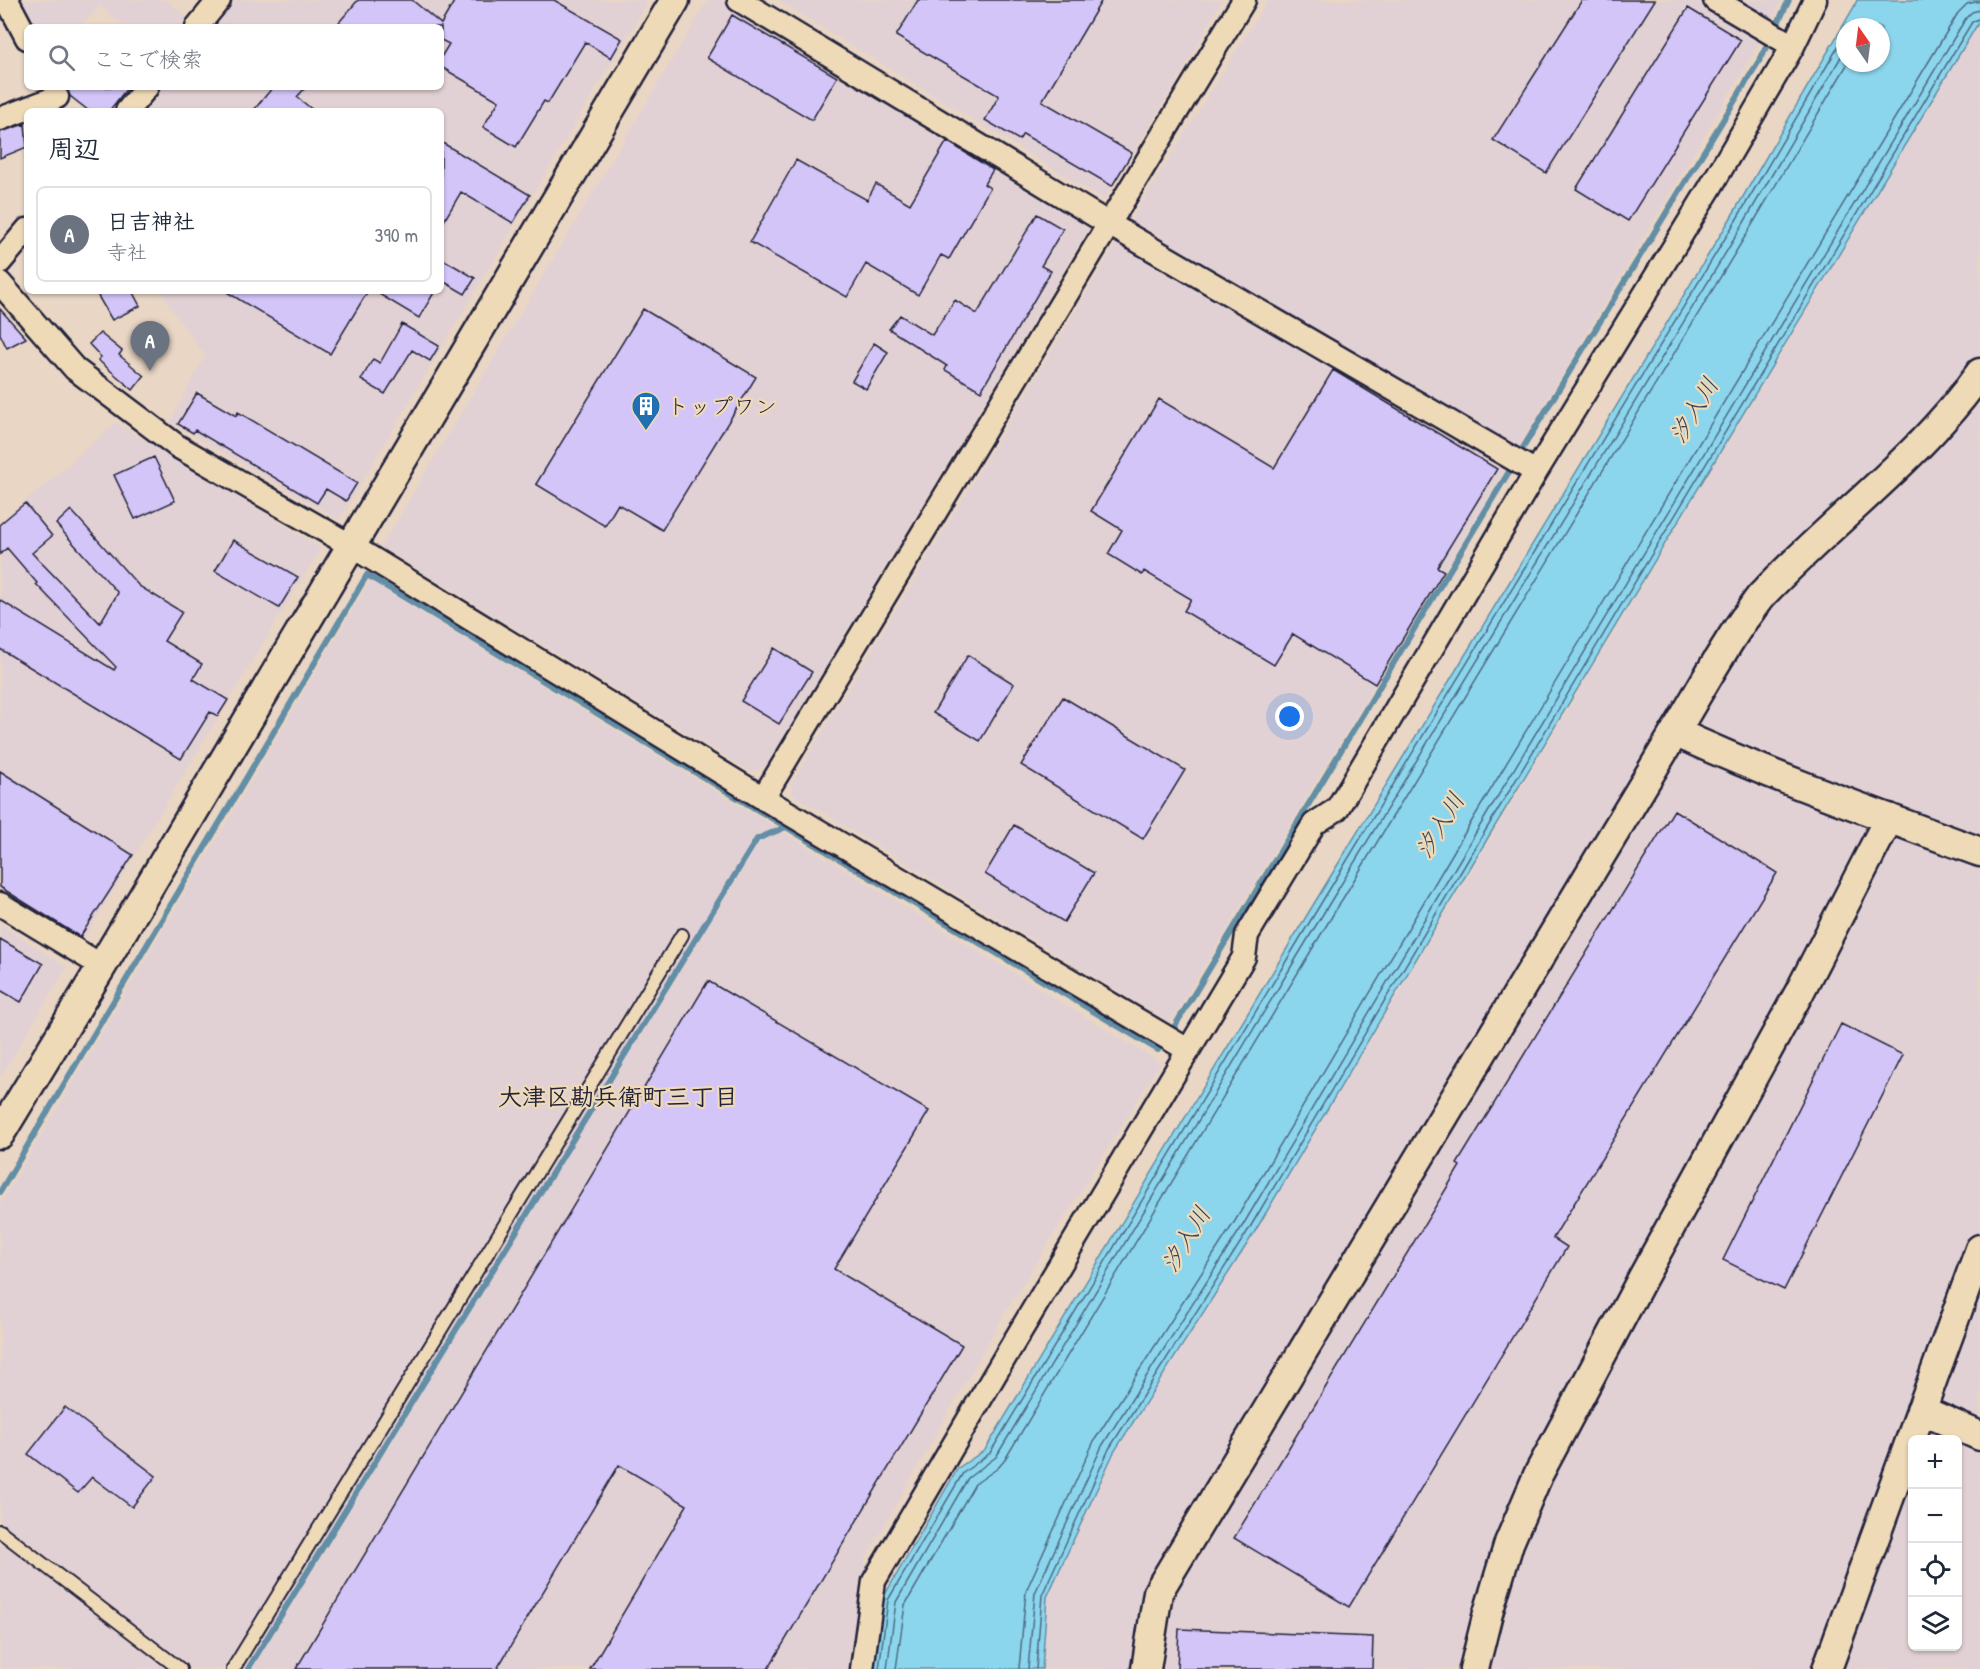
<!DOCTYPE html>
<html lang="ja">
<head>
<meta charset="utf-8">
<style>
  :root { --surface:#fff; --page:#f2f2f3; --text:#1f2937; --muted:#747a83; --line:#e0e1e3; --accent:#7c3aed }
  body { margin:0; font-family:"Patrick Hand","Klee One",sans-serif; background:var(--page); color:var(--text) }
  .controls { position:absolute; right:18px; bottom:18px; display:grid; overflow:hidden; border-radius:9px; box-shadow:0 2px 4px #0004 }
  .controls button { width:54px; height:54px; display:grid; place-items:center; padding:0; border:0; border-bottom:2px solid var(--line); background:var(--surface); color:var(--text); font:30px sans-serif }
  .compass { position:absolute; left:1836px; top:18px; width:54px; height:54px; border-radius:50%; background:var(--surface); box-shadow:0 2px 4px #0004; rotate:346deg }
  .you { position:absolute; left:1290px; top:717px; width:21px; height:21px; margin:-15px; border:4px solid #fff; border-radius:50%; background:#1a73e8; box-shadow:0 0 0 9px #1a73e833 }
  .badge { display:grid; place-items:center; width:39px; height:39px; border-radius:50%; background:var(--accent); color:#fff; font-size:20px; font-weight:700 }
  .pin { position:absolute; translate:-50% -50px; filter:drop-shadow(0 2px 3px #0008) }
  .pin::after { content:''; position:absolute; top:32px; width:21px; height:18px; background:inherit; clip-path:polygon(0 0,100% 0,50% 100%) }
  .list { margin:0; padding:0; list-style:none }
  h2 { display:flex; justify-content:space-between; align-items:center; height:78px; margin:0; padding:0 24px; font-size:26px }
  h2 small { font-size:20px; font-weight:400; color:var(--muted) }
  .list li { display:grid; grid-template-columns:39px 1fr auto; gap:18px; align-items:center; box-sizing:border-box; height:96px; margin:0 12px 12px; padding:0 12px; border:2px solid var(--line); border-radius:9px }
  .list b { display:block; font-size:22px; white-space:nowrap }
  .list p { margin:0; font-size:20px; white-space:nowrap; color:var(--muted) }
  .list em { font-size:20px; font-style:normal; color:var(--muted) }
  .icon { flex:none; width:33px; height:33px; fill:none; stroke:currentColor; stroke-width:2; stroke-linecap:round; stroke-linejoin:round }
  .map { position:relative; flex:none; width:1980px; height:1669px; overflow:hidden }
  .search { position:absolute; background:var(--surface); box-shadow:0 2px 4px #0004; left:24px; top:24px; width:420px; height:66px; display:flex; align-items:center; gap:15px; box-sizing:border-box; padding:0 21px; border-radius:9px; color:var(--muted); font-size:22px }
  .panel { position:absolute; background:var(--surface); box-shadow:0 2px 4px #0004; left:24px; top:108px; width:420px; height:186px; border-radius:9px }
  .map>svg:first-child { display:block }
  .built { fill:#e2d1d4; fill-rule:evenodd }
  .water { fill:#8cd6ed; stroke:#628ea6; stroke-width:1.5; fill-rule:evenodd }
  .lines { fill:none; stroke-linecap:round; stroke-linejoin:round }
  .shore { stroke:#4c6a82; stroke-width:1.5 }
  .stream { stroke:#628ea6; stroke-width:6 }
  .building { fill:#d3c5f7; stroke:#22223b; stroke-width:1.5 }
  .service-casing { stroke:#22223b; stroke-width:16 }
  .minor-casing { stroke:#22223b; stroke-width:27 }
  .tertiary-casing { stroke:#22223b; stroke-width:33 }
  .service { stroke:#efdab8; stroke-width:12 }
  .minor { stroke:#efdab8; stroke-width:22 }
  .tertiary { stroke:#efdab8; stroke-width:28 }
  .labels { text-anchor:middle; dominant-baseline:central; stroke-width:4.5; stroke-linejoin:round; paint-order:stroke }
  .poi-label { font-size:22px; fill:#22223b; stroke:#efdab8; text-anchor:start }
  .water-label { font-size:24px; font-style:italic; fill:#37465f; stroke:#efdab8 }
  .neighbourhood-label { font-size:24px; font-weight:bold; fill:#22223b; stroke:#efdab8 }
</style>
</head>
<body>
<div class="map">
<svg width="1980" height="1669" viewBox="0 0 1980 1669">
  <rect width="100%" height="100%" fill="#e9d6c5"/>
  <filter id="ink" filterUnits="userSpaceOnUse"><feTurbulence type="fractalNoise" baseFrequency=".0167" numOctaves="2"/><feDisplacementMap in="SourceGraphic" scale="12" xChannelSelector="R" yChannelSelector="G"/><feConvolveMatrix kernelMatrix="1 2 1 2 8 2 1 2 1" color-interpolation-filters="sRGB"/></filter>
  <g filter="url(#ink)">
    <path class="built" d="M 17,0 L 167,0 L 191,22 L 187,27 L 126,27 L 100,6 L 80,27 L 30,27 Z
      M 236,0 L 649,0 L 339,520 L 170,422 L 205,356 L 171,309 L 161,291 L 441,291 L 441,111 L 142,111 L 162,87 L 441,87 L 441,27 L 213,27 Z
      M 708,0 L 724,0 L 1087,219 L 1088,230 L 765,768 L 751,772 L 381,547 Z
      M 777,0 L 1222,0 L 1181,75 L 1104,200 Z
      M 1268,0 L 1781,0 L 1772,22 L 1520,445 L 1170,1023 L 792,794 L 791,784 L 1115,245 Z
      M 1980,20 L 1980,1669 L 1042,1669 L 1047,1597 L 1114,1452 L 1254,1233 ZM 1912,1440 L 1958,1440 L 1958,1646 L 1912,1646 Z
      M 116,422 L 321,548 L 82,942 L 0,891 L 0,522 L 21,504 L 50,481 Z
      M 370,580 L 1161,1063 L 1006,1311 L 866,1558 L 849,1669 L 0,1669 L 0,1204 Z
      M 0,924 L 67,967 L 0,1078 Z"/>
    <path class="water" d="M 1857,0 L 1980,0 L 1980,20 L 1489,836 L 1254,1233 L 1114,1452 L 1047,1597 L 1042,1669 L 873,1669 L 883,1598 L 958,1468 L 985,1450 L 1298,930 L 1730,219 L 1854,7 ZM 1845,27 L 1881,27 L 1881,63 L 1845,63 Z"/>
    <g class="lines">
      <path class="shore" d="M 879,1669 L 888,1600 L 963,1473 L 990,1453 L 1303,933 L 1735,222 L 1845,35
        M 887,1669 L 896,1602 L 968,1478 L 996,1457 L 1309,937 L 1742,226 L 1845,50
        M 896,1669 L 905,1605 L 975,1484 L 998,1468 L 1004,1461 L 1317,941 L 1749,230 L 1848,63
        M 1019,1669 L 1026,1591 L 1094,1441 L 1235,1221 L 1470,824 L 1958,13 L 1967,4 L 1980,1
        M 1028,1669 L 1035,1593 L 1102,1446 L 1243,1225 L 1478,829 L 1966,18 L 1972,12 L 1980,10
        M 1036,1669 L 1042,1595 L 1109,1449 L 1249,1229 L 1484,833 L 1972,22 L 1980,18"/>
      <path class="stream" d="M 1775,29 L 1789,0
        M 1518,456 L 1762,56 L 1770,38
        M 1170,1034 L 1513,465
        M 0,1192 L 367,575 L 786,827
        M 248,1669 L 757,839 L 786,827 L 1158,1050 L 1164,1042"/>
    </g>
    <path class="building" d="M 358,0 L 412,0 L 441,24 L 455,0 L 554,0 L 622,39 L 611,58 L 585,42 L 548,103 L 544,101 L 516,147 L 483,127 L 499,101 L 441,67 L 441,57 L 449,44 L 441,40 L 441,27 L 335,27 Z
      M 918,0 L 1102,0 L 1042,101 L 1132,153 L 1112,186 L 1023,134 L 1019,140 L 985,120 L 999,96 L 896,36 Z
      M 1582,0 L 1655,0 L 1546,173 L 1493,140 Z
      M 1688,8 L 1741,40 L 1628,221 L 1576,189 Z
      M 732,15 L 837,77 L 812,120 L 707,58 Z
      M 66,87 L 128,87 L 109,111 L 89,111 L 70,96 Z
      M 273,87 L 306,87 L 297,97 L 314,111 L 253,111 Z
      M 25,124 L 27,147 L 0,158 L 0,132 Z
      M 947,141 L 993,170 L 984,184 L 990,188 L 949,259 L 941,255 L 918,295 L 866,264 L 847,297 L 750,242 L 796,160 L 867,200 L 876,184 L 910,204 Z
      M 441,142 L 530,195 L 513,223 L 461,192 L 441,226 Z
      M 1037,214 L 1063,229 L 1041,266 L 1051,271 L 981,391 L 945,370 L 947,366 L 889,329 L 900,315 L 932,335 L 955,300 L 977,314 Z
      M 441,258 L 475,278 L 465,294 L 441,280 Z
      M 95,291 L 132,291 L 140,306 L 112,320 Z
      M 225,291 L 368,291 L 330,354 Z
      M 374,291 L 435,291 L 419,318 Z
      M 0,309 L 26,338 L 7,348 L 0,334 Z
      M 643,309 L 756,377 L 662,530 L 618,504 L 605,526 L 536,484 Z
      M 402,324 L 439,346 L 430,361 L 412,350 L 385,394 L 361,380 L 373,359 L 380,363 Z
      M 100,333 L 122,351 L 119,355 L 144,376 L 133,390 L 98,360 L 101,357 L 89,344 Z
      M 874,343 L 888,352 L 866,389 L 852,381 Z
      M 1333,370 L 1497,469 L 1437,567 L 1444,571 L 1375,684 L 1293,634 L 1274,665 L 1184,611 L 1191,599 L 1144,571 L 1142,575 L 1108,554 L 1122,530 L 1091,511 L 1159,399 L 1274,468 Z
      M 197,393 L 236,416 L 238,412 L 357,483 L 346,501 L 326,489 L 317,503 L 195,430 L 193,433 L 178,424 Z
      M 154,457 L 175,501 L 135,519 L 114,475 Z
      M 25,503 L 52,536 L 32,553 L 100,623 L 118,593 L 56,524 L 71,510 L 139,586 L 182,612 L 164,641 L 202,664 L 193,679 L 228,700 L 218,716 L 210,712 L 181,759 L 0,649 L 0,600 L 114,670 L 116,667 L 36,584 L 37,583 L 7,548 L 0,554 L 0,524 Z
      M 233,540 L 298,577 L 279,608 L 215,571 Z
      M 774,648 L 812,672 L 779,724 L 741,701 Z
      M 968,655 L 1014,684 L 980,741 L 933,713 Z
      M 1063,697 L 1185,770 L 1143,839 L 1021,765 Z
      M 0,771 L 133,855 L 80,937 L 0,887 Z
      M 1674,810 L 1777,873 L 1553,1238 L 1567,1247 L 1349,1607 L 1234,1538 L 1460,1166 L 1457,1164 Z
      M 1014,825 L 1094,873 L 1064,922 L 985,874 Z
      M 0,939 L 43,964 L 21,1002 L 0,990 Z
      M 708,981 L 929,1111 L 834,1269 L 962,1345 L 768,1669 L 590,1669 L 687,1505 L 619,1465 L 497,1669 L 296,1669 Z
      M 1841,1024 L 1903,1055 L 1784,1290 L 1723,1260 Z
      M 65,1407 L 156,1476 L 132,1507 L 92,1477 L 78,1493 L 28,1454 Z
      M 1179,1629 L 1373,1637 L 1372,1669 L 1177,1669 Z"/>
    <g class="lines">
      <g class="service-casing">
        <path id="service" d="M 0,1531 L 180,1669
          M 233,1669 L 682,935"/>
      </g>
      <g class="minor-casing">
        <path id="minor" d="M 7,0 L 27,38
          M 739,0 L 1109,224 L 1536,472
          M 1715,0 L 1793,46
          M 197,27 L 219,0
          M 127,111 L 147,87
          M 0,119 L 57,97
          M 0,262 L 27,230
          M 0,283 L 75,369 L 177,446 L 350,545 L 763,798 L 1188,1050
          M 763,798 L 1244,0
          M 0,904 L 102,966
          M 862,1669 L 874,1581 L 1005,1357 L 1244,957 L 1247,935 L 1314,824 L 1337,809 L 1536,472 L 1710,188 L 1793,46 L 1815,0"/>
      </g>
      <g class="tertiary-casing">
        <path id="tertiary" d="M 1675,732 C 1774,778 1878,814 1980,852
          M 0,1134 L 102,966 L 675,0
          M 1921,1410 L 1980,1436
          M 1146,1669 L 1158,1592 L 1675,732 C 1698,694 1719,655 1744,619 C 1751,611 1756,601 1763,594 C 1834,519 1921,457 1980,373
          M 1474,1669 L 1488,1613 L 1509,1543 L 1538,1475 L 1643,1277 L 1799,993 L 1889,818
          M 1827,1669 L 1980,1249"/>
      </g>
      <use href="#service" class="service"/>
      <use href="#minor" class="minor"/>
      <use href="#tertiary" class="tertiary"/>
    </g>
  </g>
  <defs>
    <g id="building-pin" transform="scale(1.5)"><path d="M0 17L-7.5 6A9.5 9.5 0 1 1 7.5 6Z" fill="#1f6fb2" stroke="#efdab8"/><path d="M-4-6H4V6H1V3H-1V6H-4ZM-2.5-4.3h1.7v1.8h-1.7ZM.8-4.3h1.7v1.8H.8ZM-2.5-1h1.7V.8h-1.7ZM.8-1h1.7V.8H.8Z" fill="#fff"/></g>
  </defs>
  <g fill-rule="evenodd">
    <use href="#building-pin" x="646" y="406"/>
  </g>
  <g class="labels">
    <g class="poi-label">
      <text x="667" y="406">トップワン</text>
    </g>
    <g class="water-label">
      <text transform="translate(1693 410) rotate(-59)">汐入川</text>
      <text transform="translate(1439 825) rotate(-59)">汐入川</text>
      <text transform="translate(1185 1239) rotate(-59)">汐入川</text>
    </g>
    <g class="neighbourhood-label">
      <text x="618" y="1096">大津区勘兵衛町三丁目</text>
    </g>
  </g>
</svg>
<div class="controls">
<button>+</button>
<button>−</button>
<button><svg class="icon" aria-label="locate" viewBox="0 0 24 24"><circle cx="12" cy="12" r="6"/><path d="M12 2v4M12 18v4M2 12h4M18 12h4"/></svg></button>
<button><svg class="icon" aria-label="layers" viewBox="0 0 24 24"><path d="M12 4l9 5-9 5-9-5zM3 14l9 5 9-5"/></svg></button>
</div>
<svg class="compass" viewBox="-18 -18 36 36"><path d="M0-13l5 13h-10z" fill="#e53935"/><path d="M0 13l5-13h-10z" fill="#747a83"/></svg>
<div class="you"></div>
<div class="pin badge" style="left:150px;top:371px;background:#6b7280">A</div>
<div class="search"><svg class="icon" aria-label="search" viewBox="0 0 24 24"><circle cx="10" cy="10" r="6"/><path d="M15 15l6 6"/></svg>ここで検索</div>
<section class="panel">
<h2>周辺<small></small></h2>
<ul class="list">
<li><span class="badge" style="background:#6b7280">A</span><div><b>日吉神社</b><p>寺社</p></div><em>390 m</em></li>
</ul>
</section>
</div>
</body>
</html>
